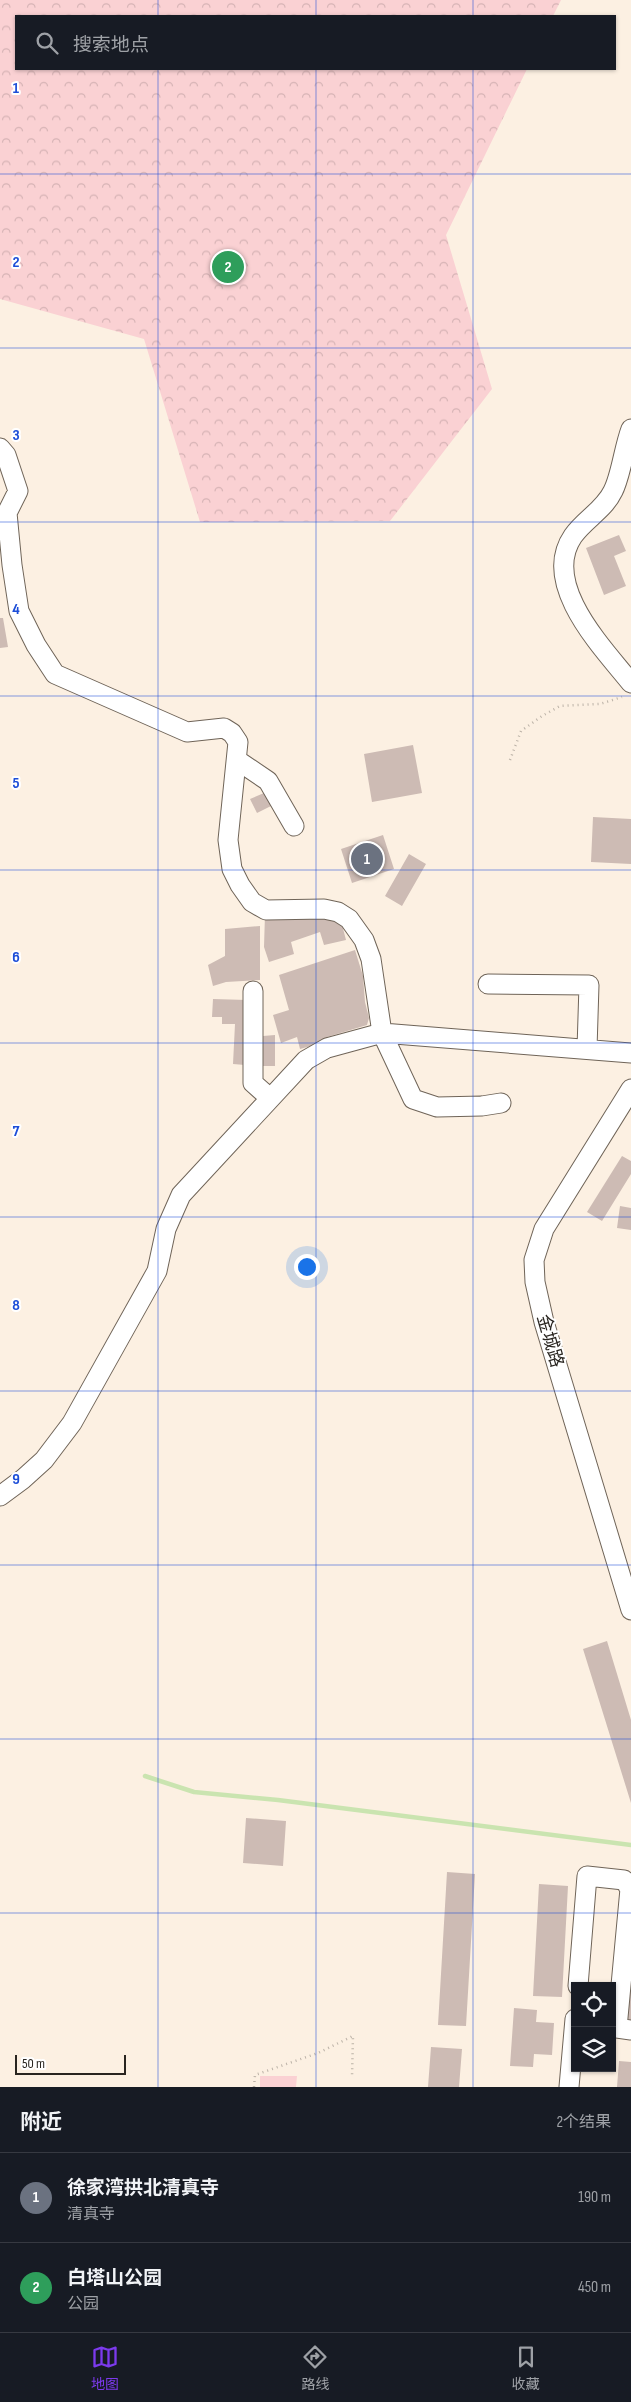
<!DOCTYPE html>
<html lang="zh">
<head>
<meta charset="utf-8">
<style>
  :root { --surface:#171b24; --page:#242831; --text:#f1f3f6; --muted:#9ea1a6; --line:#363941; --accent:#7c3aed }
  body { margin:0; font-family:"Sofia Sans Condensed","Noto Sans SC",sans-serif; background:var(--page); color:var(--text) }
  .controls { position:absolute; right:15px; bottom:15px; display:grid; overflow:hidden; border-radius:0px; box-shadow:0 1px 4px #0004 }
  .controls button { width:45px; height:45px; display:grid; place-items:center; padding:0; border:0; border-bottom:1px solid var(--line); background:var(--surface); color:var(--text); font:25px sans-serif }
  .scale { position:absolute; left:15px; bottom:12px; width:111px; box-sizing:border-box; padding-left:5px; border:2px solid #292520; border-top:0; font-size:14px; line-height:18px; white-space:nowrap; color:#292520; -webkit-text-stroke:4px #fff; paint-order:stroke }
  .you { position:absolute; left:306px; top:1266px; width:18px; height:18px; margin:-12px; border:4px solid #fff; border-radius:50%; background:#1a73e8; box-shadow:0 0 0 8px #1a73e833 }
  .badge { display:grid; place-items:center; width:32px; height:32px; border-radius:50%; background:var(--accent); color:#fff; font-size:16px; font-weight:700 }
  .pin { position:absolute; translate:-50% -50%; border:2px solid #fff; box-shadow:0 1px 5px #0006 }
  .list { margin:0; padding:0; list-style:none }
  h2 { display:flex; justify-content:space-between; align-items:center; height:65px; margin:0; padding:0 20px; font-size:21px }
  h2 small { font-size:16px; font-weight:400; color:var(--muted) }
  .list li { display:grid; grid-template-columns:32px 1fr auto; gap:15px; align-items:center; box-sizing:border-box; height:90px; padding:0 20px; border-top:1px solid var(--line) }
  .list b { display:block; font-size:19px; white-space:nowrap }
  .list p { margin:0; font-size:16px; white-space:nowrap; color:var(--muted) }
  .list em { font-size:16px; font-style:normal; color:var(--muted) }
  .icon { flex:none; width:28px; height:28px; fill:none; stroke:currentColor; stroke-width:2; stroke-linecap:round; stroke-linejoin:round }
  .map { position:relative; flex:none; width:631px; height:2087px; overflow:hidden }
  .search { position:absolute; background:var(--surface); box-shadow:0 1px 4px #0004; left:15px; right:15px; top:15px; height:55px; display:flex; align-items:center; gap:12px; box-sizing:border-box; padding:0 18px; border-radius:0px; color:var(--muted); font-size:19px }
  .sheet { height:245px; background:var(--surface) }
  nav { display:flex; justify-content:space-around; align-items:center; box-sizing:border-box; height:70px; border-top:1px solid var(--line); background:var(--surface); font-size:14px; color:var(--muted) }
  nav a { display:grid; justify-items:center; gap:2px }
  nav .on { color:var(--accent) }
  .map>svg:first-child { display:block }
  .park { fill:url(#park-crowns) }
  .garden { fill:#fad1d3 }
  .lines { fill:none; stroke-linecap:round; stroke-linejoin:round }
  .stream { stroke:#cae4b0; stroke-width:4.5 }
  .building { fill:#cdbbb4 }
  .minor-casing { stroke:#6f6458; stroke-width:21 }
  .path { stroke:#bbb2a7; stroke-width:2.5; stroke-dasharray:1 4; stroke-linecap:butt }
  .minor { stroke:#fff; stroke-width:19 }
  .grid { fill:none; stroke:#1d4ed8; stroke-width:1; stroke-opacity:0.55 }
  .labels { text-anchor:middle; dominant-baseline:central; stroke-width:4; stroke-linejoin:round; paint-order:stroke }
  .street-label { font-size:18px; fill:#292520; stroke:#fff }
  .grid-label { font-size:16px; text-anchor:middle; font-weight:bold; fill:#1d4ed8; stroke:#fff; stroke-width:4; stroke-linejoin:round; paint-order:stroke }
</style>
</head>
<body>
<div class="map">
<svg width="631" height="2087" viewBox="0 0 631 2087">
  <defs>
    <pattern id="park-crowns" width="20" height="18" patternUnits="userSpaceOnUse" patternTransform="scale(1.25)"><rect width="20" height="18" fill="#fad1d3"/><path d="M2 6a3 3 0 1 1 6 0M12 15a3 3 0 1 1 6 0" fill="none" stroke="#d6b3b5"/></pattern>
  </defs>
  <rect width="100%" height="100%" fill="#fcf0e2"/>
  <path class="park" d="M 0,0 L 561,0 L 553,16 L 16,16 L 16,69 L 527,69 L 446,235 L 492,389 L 390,521 L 200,522 L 144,339 L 0,299 Z"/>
  <path class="garden" d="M 260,2076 L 297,2076 L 296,2087 L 260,2087 Z"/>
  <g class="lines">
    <path class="stream" d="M 145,1776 L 194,1792 L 278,1800 L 631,1845"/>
  </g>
  <path class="building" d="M 619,535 L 626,551 L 614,556 L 626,586 L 604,595 L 586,548 Z
    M 0,618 L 3,618 L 8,647 L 0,648 Z
    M 413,745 L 422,793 L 372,802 L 364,754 Z
    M 264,793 L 271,806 L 257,813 L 250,799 Z
    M 593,817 L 631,819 L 631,864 L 591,862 Z
    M 383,835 L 394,869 L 352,883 L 341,849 Z
    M 409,854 L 426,864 L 402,906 L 385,896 Z
    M 265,914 L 340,917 L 346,940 L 324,945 L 320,932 L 291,942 L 294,954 L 269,962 L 264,947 Z
    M 260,926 L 260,980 L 226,982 L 213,986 L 208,965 L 225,956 L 225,929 Z
    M 355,950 L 363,976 L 365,1002 L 369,1018 L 367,1025 L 327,1037 L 329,1041 L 300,1049 L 297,1037 L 281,1043 L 273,1015 L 289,1010 L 279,975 Z
    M 213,999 L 247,1000 L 245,1065 L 233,1064 L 235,1024 L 222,1024 L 222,1017 L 212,1017 Z
    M 275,1035 L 275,1066 L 263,1066 L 263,1036 Z
    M 622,1156 L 631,1161 L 631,1174 L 602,1221 L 587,1212 Z
    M 620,1206 L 631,1208 L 631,1230 L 617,1228 Z
    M 607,1641 L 631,1720 L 631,1803 L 583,1649 Z
    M 246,1818 L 286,1821 L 283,1866 L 243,1863 Z
    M 447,1872 L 475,1874 L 466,2026 L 438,2025 Z
    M 539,1884 L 568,1886 L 562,1997 L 533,1996 Z
    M 631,1959 L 631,2022 L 626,2022 Z
    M 514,2008 L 537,2010 L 536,2022 L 554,2023 L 552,2055 L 534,2054 L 533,2067 L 510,2066 Z
    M 431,2047 L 462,2049 L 459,2087 L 428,2087 Z
    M 619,2061 L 631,2062 L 631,2087 L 617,2087 Z"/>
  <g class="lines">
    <g class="minor-casing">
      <path id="minor" d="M 631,429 C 624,447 621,476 613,491 C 604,510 585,519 573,536 C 540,584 603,648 631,683
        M 0,448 L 6,455 L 18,491 L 7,513 L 12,565 L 19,611 L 36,645 L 55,674 L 187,732 L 224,728 L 232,733 L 238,742 L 228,840 L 232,869 L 240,885 L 252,902 L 266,910 L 324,909 L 338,912 L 349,919 L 364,940 L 371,959 L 382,1033 L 413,1099 L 437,1107 L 482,1106 L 501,1103
        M 237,760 L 268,781 L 294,826
        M 488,984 L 589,985 L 587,1049
        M 253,991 L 253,1083 L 270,1098
        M 631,1089 L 544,1229 L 534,1260 L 535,1282 L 544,1322 L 631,1610
        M 0,1496 L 23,1479 L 44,1460 L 72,1423 L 157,1271 L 166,1229 L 181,1195 L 306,1060 L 327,1048 L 382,1033 L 631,1053
        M 578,1986 L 587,1876 L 624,1880 L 630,1889 L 617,2028 L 631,2030
        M 569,2087 L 575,2019"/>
    </g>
    <path class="path" d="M 510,760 L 521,731 L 542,716 L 560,706 L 600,704 L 622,697
      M 254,2087 L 255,2075 L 318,2053 L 353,2036 L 352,2077"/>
    <use href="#minor" class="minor"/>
  </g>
  <path class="grid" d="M 158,0 L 158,16M 316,0 L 316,16M 473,0 L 473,16M 158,69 L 158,2087M 316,69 L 316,2087M 473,69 L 473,2087M 0,174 L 631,174M 0,348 L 631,348M 0,522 L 631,522M 0,696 L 631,696M 0,870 L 631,870M 0,1043 L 631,1043M 0,1217 L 631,1217M 0,1391 L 631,1391M 0,1565 L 631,1565M 0,1739 L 631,1739M 0,1913 L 631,1913"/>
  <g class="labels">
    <g class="street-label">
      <text transform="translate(550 1341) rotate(74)">金城路</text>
    </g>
  </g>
  <g class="grid-label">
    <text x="16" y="93">1</text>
    <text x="16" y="267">2</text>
    <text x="16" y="440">3</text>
    <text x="16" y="614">4</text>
    <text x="16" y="788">5</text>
    <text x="16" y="962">6</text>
    <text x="16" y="1136">7</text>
    <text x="16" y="1310">8</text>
    <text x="16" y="1484">9</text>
  </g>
</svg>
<div class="controls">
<button><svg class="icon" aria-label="locate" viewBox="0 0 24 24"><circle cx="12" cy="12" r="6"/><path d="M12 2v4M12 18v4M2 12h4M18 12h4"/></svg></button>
<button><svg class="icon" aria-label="layers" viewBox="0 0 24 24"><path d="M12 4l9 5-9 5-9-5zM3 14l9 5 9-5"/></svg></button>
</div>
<div class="scale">50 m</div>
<div class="you"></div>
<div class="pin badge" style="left:367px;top:859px;background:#6b7280">1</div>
<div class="pin badge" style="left:228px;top:267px;background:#2e9e5b">2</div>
<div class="search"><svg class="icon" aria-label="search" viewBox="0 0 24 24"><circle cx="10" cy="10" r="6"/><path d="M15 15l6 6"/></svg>搜索地点</div>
</div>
<section class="sheet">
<h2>附近<small>2个结果</small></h2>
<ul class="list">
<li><span class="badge" style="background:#6b7280">1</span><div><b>徐家湾拱北清真寺</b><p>清真寺</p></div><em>190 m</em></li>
<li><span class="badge" style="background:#2e9e5b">2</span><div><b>白塔山公园</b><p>公园</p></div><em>450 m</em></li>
</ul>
</section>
<nav>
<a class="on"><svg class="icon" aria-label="map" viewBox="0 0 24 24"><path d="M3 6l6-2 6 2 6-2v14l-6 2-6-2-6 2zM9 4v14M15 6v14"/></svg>地图</a>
<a><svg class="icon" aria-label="directions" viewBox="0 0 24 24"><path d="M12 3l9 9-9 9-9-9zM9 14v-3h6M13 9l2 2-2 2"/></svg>路线</a>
<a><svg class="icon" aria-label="saved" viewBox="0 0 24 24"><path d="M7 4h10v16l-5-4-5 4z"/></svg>收藏</a>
</nav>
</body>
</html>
